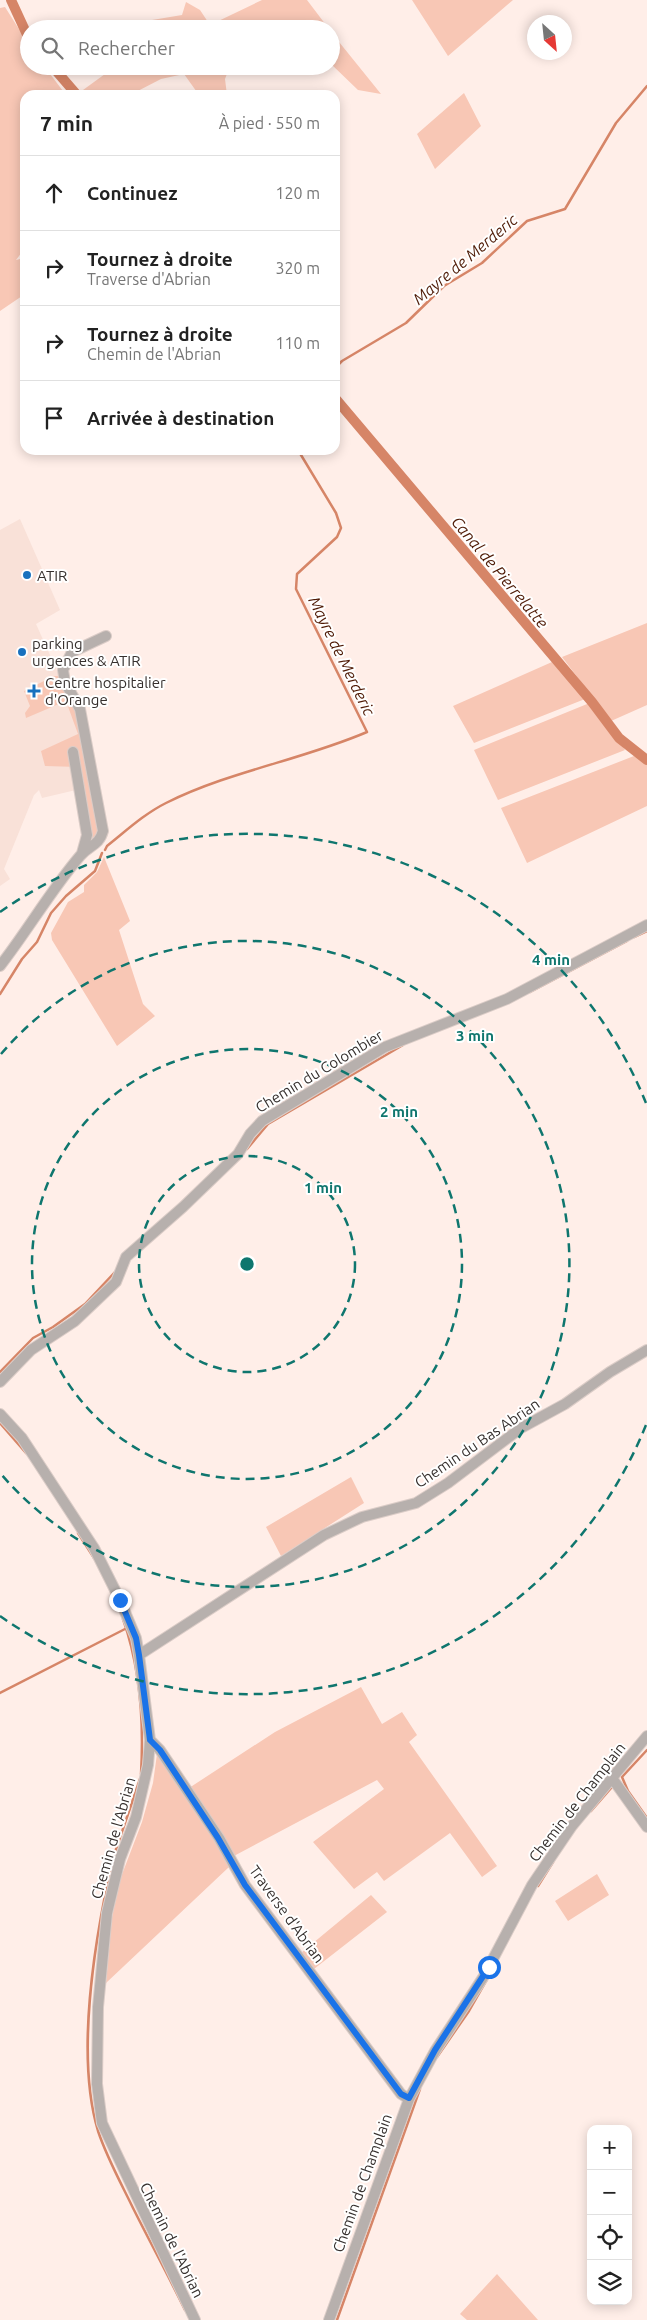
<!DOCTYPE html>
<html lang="fr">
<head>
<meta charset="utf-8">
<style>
  :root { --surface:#fff; --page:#f2f2f2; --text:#222; --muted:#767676; --line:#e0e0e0 }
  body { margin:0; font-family:Ubuntu,sans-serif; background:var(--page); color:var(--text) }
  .controls { position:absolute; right:15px; bottom:15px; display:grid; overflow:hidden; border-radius:10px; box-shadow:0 2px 12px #0003 }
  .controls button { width:45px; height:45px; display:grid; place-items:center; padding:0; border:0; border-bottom:1px solid var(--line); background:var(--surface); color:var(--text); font:25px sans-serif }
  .compass { position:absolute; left:527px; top:15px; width:45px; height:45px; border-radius:50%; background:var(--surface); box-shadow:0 2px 12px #0003; rotate:153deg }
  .stop { position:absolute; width:15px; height:15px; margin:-11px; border:4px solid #1a73e8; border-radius:50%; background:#fff }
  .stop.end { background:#1a73e8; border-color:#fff; box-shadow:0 1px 5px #0008 }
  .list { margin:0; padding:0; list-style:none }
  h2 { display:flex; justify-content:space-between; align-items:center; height:65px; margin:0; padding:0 20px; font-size:21px }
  h2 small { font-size:16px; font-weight:400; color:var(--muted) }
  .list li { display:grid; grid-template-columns:32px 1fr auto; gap:15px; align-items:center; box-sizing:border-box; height:75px; padding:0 20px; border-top:1px solid var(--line) }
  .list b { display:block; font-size:19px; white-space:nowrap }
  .list p { margin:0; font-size:16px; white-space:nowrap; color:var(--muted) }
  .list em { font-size:16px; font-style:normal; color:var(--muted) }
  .icon { flex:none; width:28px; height:28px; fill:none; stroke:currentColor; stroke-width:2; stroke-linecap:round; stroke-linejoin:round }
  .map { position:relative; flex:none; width:647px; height:2320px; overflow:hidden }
  .search { position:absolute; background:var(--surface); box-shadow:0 2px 12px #0003; left:20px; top:20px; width:320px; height:55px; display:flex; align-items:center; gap:12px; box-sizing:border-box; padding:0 18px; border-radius:28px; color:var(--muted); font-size:19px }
  .panel { position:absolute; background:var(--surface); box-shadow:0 2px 12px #0003; left:20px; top:90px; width:320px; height:365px; border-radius:15px }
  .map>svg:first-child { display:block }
  .built { fill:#f9e1d8 }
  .green { fill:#f8c7b5 }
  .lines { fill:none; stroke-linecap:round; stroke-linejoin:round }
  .stream { stroke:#d68567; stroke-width:2.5 }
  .canal { stroke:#d68567; stroke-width:10 }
  .minor-casing { stroke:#dbccc7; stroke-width:12 }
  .minor { stroke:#b7b0ad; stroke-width:10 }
  .route { stroke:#1a73e8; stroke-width:6 }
  .ring { fill:none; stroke:#0f766e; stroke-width:2.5; stroke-dasharray:9 6 }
  .poi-dot { fill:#1971be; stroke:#fff; stroke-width:2 }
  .labels { text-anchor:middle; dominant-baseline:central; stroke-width:4; stroke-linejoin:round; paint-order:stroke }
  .poi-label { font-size:15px; fill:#36302e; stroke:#fff; text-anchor:start }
  .street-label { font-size:15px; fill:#36302e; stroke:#fff }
  .water-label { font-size:16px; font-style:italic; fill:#4e1a05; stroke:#fff }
  .centre { fill:#0f766e; stroke:#fff; stroke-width:2.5 }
  .ring-label { font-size:15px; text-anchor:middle; font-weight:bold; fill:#0f766e; stroke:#fff; stroke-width:4; stroke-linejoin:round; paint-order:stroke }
</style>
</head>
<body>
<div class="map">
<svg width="647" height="2320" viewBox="0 0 647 2320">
  <rect width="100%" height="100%" fill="#ffeee8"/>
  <path class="built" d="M 20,519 L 60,610 L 36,624 L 59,675 L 81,734 L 76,790 L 42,798 L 39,790 L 34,795 L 4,869 L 10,879 L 0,886 L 0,530 Z"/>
  <path class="green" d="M 262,0 L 307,0 L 329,29 L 146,29 L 146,21 L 182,15 L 186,2 L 200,10 L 210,25 Z
    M 412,0 L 513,0 L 448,56 Z
    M 5,7 L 29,45 L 29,66 L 44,66 L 66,95 L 25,95 L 25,248 L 16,260 L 20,259 L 25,271 L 25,294 L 0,311 L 0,8 Z
    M 331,32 L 381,94 L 358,90 L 331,64 Z
    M 116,66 L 230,66 L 225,79 L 227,95 L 199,95 L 184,74 L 161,79 L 130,95 L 88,95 L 83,90 Z
    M 464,93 L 481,126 L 435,169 L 417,134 Z
    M 647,623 L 647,705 L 611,721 L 562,657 Z
    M 552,662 L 585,699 L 474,743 L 453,706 Z
    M 54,676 L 62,676 L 79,709 L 101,830 L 93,841 L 78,767 L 45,766 L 41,751 L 78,734 L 66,701 L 26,718 L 25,713 L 30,706 L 24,691 Z
    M 592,702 L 625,750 L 498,800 L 474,750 Z
    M 634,756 L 647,764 L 647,806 L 527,863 L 501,808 Z
    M 104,857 L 130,921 L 119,930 L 143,1004 L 155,1016 L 117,1046 L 52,940 L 51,933 L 68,902 L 84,892 L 84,885 L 97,872 Z
    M 351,1477 L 364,1503 L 281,1556 L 266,1527 Z
    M 361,1687 L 382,1724 L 402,1712 L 417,1735 L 409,1742 L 497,1866 L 482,1877 L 450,1833 L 384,1881 L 377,1872 L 354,1889 L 313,1842 L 384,1789 L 377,1780 L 232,1857 L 189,1788 L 275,1732 Z
    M 157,1754 L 214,1837 L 229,1867 L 106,1983 L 112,1917 L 121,1877 L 142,1822 L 153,1783 Z
    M 597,1874 L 609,1895 L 568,1921 L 555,1901 Z
    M 371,1895 L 387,1912 L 314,1969 L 301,1953 Z
    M 497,2274 L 538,2320 L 467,2320 L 460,2314 Z"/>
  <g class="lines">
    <path class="stream" d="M 335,368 L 342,361 L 406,323 L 444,286 L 482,263 L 527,221 L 565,209 L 616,123 L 647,86
      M 105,850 L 107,846 C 126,831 144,814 166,803 C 230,771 302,760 367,732 L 296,589 L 297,574 L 337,537 L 341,528 L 336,513 L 298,450
      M 634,937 L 647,931
      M 530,992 L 627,941
      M 0,994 L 22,959 L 37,942 L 51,913 L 66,896 L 95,871 L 102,853
      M 247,1149 L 268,1124 L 403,1045
      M 0,1372 L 33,1338 L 53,1327 L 85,1304 L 115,1272
      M 0,1423 L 26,1453
      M 78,1533 L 94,1558
      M 123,1619 C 140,1667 144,1722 141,1774
      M 0,1693 L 125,1629
      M 647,1750 L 622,1777 L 628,1791 L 647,1818
      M 591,1811 L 612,1787
      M 113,1858 L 140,1779
      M 110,1871 C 94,1945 76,2058 98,2131 C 107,2158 121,2183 133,2208 C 150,2242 168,2275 185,2310
      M 538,1886 L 553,1862
      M 437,2057 L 469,2011 L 493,1969
      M 337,2320 L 420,2089"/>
    <path class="canal" d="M 11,0 L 29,39
      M 52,66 L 77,95
      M 335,398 L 592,702 L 619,738 L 647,760"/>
    <g class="minor-casing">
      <path id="minor" d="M 73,752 L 87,835 L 82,853
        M 0,966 C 28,930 51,890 80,856 C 89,845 99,846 103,831 L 80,709 L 65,682 L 63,670 L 72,652 L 106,636
        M 0,1382 L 31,1350 L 75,1321 L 116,1282 L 126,1257 L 183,1207 L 238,1154 L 250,1134 L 262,1121 L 385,1047 L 507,999 L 647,925
        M 0,1414 L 22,1438 L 94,1548 L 120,1600 L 136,1638 L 139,1655 L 150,1740 L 148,1765 L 136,1817 L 120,1859 L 107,1913 L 98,2007 L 97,2084 L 102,2123 L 195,2320
        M 139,1655 L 324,1535 L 362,1517 L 416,1503 L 448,1483 L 521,1428 L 565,1404 L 610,1372 L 647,1350
        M 150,1740 L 160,1750 L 219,1838 L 245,1885 L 401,2094 L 409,2099
        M 612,1778 L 647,1827
        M 329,2320 L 409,2099 L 435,2051 L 484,1976 L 532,1885 L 572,1826 L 647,1736"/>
    </g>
    <use href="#minor" class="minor"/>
  </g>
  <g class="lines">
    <path class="route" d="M 120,1600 L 136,1638 L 139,1655 L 150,1740 L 160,1750 L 218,1838 L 245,1885 L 401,2094 L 409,2098 L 435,2050 L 489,1967"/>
  </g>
  <g class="ring">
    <circle cx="247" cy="1264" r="108"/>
    <circle cx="247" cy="1264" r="215"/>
    <path d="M1 1054A323 323 0 1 1 1 1474"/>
    <path d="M646 1425A430 430 0 0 1 0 1616M0 912A430 430 0 0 1 646 1103"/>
  </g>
  <g class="poi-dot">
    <circle cx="27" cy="575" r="5"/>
    <circle cx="22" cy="652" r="5"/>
    <path d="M31.5 683.5h5v5h5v5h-5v5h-5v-5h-5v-5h5z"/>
  </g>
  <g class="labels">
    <g class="poi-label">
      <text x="37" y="575">ATIR</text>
      <text x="32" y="643">parking<tspan x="32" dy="17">urgences &amp; ATIR</tspan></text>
      <text x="45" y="682">Centre hospitalier<tspan x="45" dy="17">d'Orange</tspan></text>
    </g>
    <g class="street-label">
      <text transform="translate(319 1071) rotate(-31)">Chemin du Colombier</text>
      <text transform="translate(477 1443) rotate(-34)">Chemin du Bas Abrian</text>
      <text transform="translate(577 1802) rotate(-52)">Chemin de Champlain</text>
      <text transform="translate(113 1838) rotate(-74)">Chemin de l'Abrian</text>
      <text transform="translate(287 1914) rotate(54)">Traverse d'Abrian</text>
      <text transform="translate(362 2183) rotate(-70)">Chemin de Champlain</text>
      <text transform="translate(172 2240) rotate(64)">Chemin de l'Abrian</text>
    </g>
    <g class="water-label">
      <text transform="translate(465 259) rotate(-40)">Mayre de Merderic</text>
      <text transform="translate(500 572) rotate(50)">Canal de Pierrelatte</text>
      <text transform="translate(342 656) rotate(64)">Mayre de Merderic</text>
    </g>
  </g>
  <circle cx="247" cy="1264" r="8" class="centre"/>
  <g class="ring-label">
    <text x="551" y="965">4 min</text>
    <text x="475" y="1041">3 min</text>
    <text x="399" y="1117">2 min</text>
    <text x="323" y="1193">1 min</text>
  </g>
</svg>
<div class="controls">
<button>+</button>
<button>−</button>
<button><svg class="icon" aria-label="locate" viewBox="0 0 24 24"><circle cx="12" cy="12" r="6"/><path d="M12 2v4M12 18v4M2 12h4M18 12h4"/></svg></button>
<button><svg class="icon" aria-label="layers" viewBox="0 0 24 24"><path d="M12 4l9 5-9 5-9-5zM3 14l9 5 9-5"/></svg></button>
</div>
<svg class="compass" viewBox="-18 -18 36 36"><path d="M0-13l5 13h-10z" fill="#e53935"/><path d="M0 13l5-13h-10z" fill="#767676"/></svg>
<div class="stop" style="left:489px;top:1967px"></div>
<div class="stop end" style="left:120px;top:1600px"></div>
<div class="search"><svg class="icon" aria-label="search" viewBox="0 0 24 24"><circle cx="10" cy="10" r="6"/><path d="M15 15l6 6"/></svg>Rechercher</div>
<section class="panel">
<h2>7 min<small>À pied · 550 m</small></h2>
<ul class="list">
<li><svg class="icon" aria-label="ahead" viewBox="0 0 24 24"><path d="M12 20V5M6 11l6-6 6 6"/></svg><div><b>Continuez</b></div><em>120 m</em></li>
<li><svg class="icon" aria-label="right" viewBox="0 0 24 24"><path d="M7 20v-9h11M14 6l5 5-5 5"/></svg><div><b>Tournez à droite</b><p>Traverse d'Abrian</p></div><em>320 m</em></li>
<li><svg class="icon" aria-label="right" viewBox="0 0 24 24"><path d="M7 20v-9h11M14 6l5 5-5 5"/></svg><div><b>Tournez à droite</b><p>Chemin de l'Abrian</p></div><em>110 m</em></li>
<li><svg class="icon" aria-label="arrive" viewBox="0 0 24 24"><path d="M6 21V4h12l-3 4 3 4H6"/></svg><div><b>Arrivée à destination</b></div></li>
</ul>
</section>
</div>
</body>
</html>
